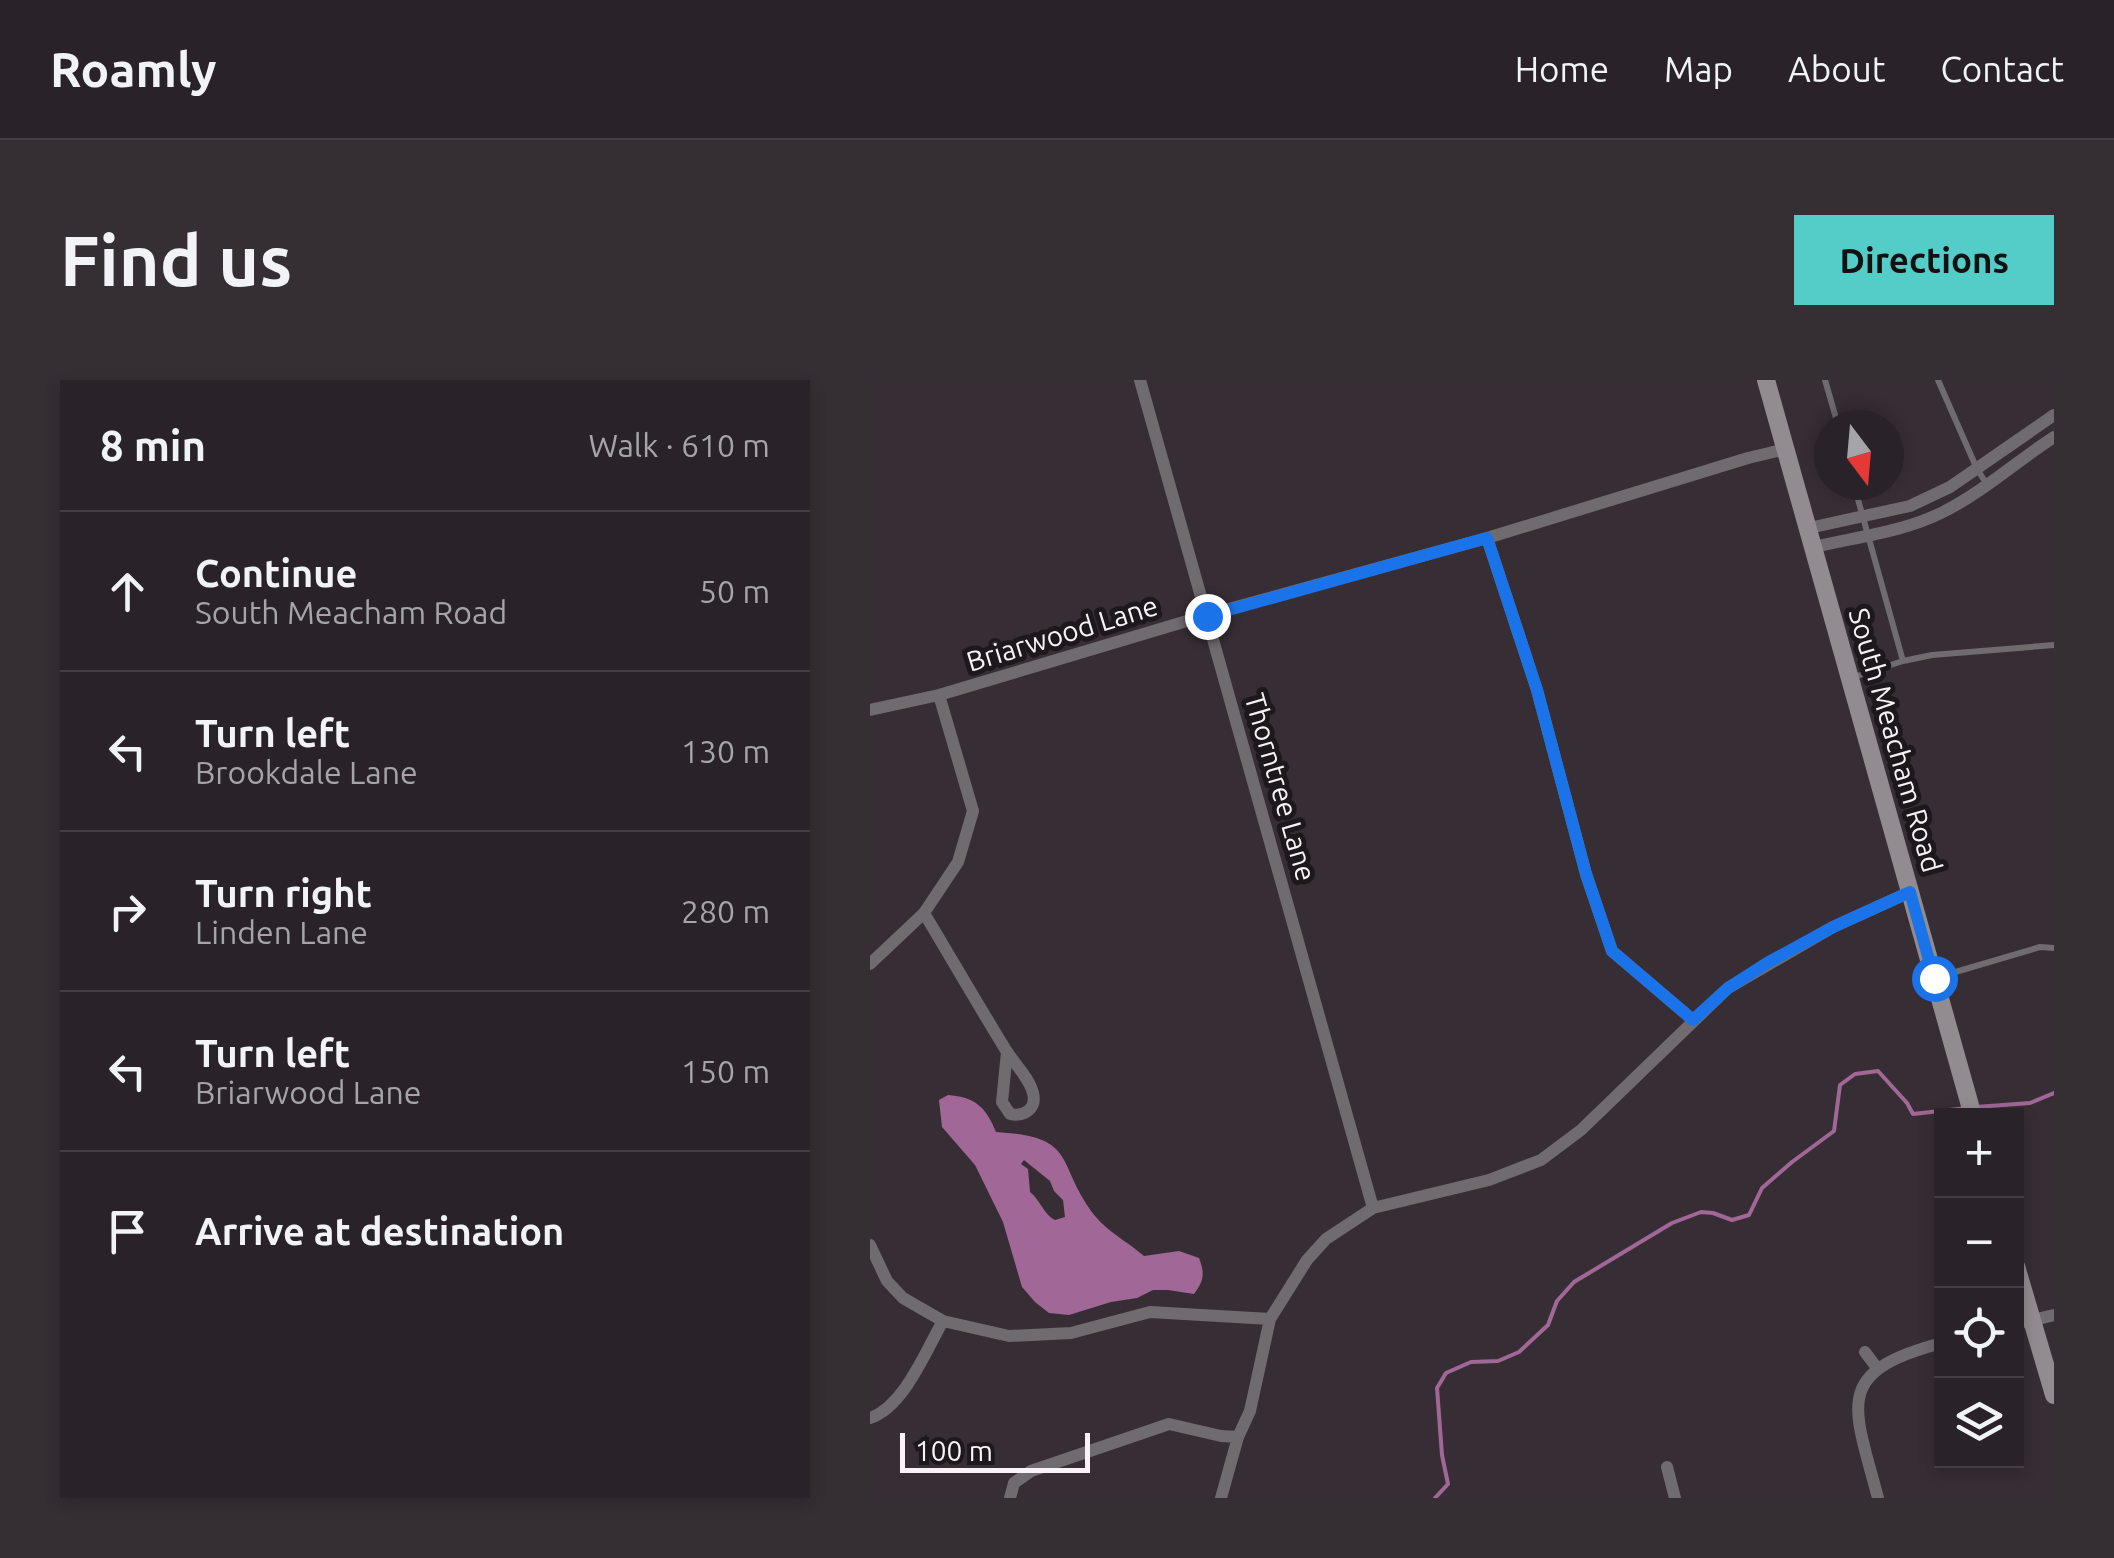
<!DOCTYPE html>
<html lang="en">
<head>
<meta charset="utf-8">
<style>
  :root { --surface:#292228; --page:#352f34; --text:#f1f3f6; --muted:#a5a4a8; --line:#453f45; --accent:#54cdc8 }
  body { margin:0; font-family:Ubuntu,sans-serif; background:var(--page); color:var(--text) }
  .controls { position:absolute; right:30px; bottom:30px; display:grid; overflow:hidden; border-radius:0px; box-shadow:0 5px 15px #0003 }
  .controls button { width:90px; height:90px; display:grid; place-items:center; padding:0; border:0; border-bottom:2px solid var(--line); background:var(--surface); color:var(--text); font:50px sans-serif }
  .compass { position:absolute; left:944px; top:30px; width:90px; height:90px; border-radius:50%; background:var(--surface); box-shadow:0 5px 15px #0003; rotate:164deg }
  .scale { position:absolute; left:30px; bottom:25px; width:190px; box-sizing:border-box; padding-left:10px; border:5px solid #f9f3f7; border-top:0; font-size:28px; line-height:35px; white-space:nowrap; color:#f9f3f7; -webkit-text-stroke:8px #1c181b; paint-order:stroke }
  .stop { position:absolute; width:30px; height:30px; margin:-22px; border:8px solid #1a73e8; border-radius:50%; background:#fff }
  .stop.end { background:#1a73e8; border-color:#fff; box-shadow:0 2px 10px #0008 }
  .list { margin:0; padding:0; list-style:none }
  h2 { display:flex; justify-content:space-between; align-items:center; height:130px; margin:0; padding:0 40px; font-size:42px }
  h2 small { font-size:32px; font-weight:400; color:var(--muted) }
  .list li { display:grid; grid-template-columns:65px 1fr auto; gap:30px; align-items:center; box-sizing:border-box; height:160px; padding:0 40px; border-top:2px solid var(--line) }
  .list b { display:block; font-size:38px; white-space:nowrap }
  .list p { margin:0; font-size:32px; white-space:nowrap; color:var(--muted) }
  .list em { font-size:32px; font-style:normal; color:var(--muted) }
  .icon { flex:none; width:55px; height:55px; fill:none; stroke:currentColor; stroke-width:2; stroke-linecap:round; stroke-linejoin:round }
  .map { position:relative; flex:none; width:1184px; height:1118px; overflow:hidden; border-radius:0px }
  header { display:flex; align-items:center; gap:60px; box-sizing:border-box; height:140px; padding:0 50px; background:var(--surface); border-bottom:2px solid var(--line) }
  header strong { font-size:48px }
  nav { display:flex; gap:55px; margin-inline-start:auto; font-size:35px }
  .intro { display:flex; align-items:center; justify-content:space-between; box-sizing:border-box; height:240px; padding:0 60px }
  h1 { margin:0; font-size:70px }
  .button { padding:25px 45px; border-radius:0px; background:var(--accent); color:#111; font-size:35px; font-weight:700 }
  main { display:flex; gap:60px; padding:0 60px }
  aside { flex:1; background:var(--surface); border-radius:0px; box-shadow:0 5px 15px #0003 }
  .map>svg:first-child { display:block }
  .water { fill:#a16796; fill-rule:evenodd }
  .lines { fill:none; stroke-linecap:round; stroke-linejoin:round }
  .stream { stroke:#a16796; stroke-width:4 }
  .service { stroke:#706b6f; stroke-width:6 }
  .minor { stroke:#706b6f; stroke-width:12 }
  .secondary { stroke:#928c91; stroke-width:18 }
  .route { stroke:#1a73e8; stroke-width:12 }
  .labels { text-anchor:middle; dominant-baseline:central; stroke-width:10; stroke-linejoin:round; paint-order:stroke }
  .street-label { font-size:28px; fill:#f9f3f7; stroke:#1c181b }
</style>
</head>
<body>
<header>
<strong>Roamly</strong>
<nav><a>Home</a><a>Map</a><a>About</a><a>Contact</a></nav>
</header>
<div class="intro"><h1>Find us</h1><a class="button">Directions</a></div>
<main>
<aside>
<h2>8 min<small>Walk · 610 m</small></h2>
<ul class="list">
<li><svg class="icon" aria-label="ahead" viewBox="0 0 24 24"><path d="M12 20V5M6 11l6-6 6 6"/></svg><div><b>Continue</b><p>South Meacham Road</p></div><em>50 m</em></li>
<li><svg class="icon" aria-label="left" viewBox="0 0 24 24"><path d="M17 20v-9H6M10 6l-5 5 5 5"/></svg><div><b>Turn left</b><p>Brookdale Lane</p></div><em>130 m</em></li>
<li><svg class="icon" aria-label="right" viewBox="0 0 24 24"><path d="M7 20v-9h11M14 6l5 5-5 5"/></svg><div><b>Turn right</b><p>Linden Lane</p></div><em>280 m</em></li>
<li><svg class="icon" aria-label="left" viewBox="0 0 24 24"><path d="M17 20v-9H6M10 6l-5 5 5 5"/></svg><div><b>Turn left</b><p>Briarwood Lane</p></div><em>150 m</em></li>
<li><svg class="icon" aria-label="arrive" viewBox="0 0 24 24"><path d="M6 21V4h12l-3 4 3 4H6"/></svg><div><b>Arrive at destination</b></div></li>
</ul>
</aside>
<div class="map">
<svg width="1184" height="1118" viewBox="0 0 1184 1118">
  <rect width="100%" height="100%" fill="#372e35"/>
  <path class="water" d="M 78,715 C 105,717 116,727 126,752 C 210,757 184,783 225,836 C 238,852 258,862 274,876 L 309,871 L 329,878 C 335,893 334,901 324,914 L 298,910 L 283,910 L 267,918 L 241,922 L 199,935 L 179,933 L 165,922 L 152,907 L 133,842 L 105,785 L 72,747 L 69,720 ZM 154,780 L 180,801 L 184,811 L 193,820 L 195,837 L 185,840 C 174,835 171,821 160,812 L 158,789 L 151,784 Z"/>
  <g class="lines">
    <path class="stream" d="M 1106,727 L 1160,723 L 1184,713
      M 565,1118 L 578,1104 L 572,1075 L 567,1008 L 576,993 L 601,982 L 628,981 L 649,972 L 678,945 L 687,921 L 704,902 L 802,843 L 831,832 L 843,833 L 862,840 L 879,835 L 892,808 L 922,782 L 964,751 L 970,705 L 985,694 L 1008,691 L 1037,723 L 1043,734 L 1097,728"/>
    <path class="service" d="M 955,0 L 968,45
      M 1068,0 L 1107,89 L 1116,103
      M 984,105 L 1033,281
      M 984,297 L 1033,281 L 1062,275 L 1184,265
      M 1065,598 L 1170,567 L 1184,568"/>
    <path class="minor" d="M 270,0 L 503,828
      M 939,148 L 1040,126 L 1080,107 L 1184,35
      M 617,158 L 667,310 L 716,494 L 742,571 L 823,640
      M 944,167 C 986,157 1034,152 1073,132 C 1113,112 1147,81 1184,57
      M 0,330 L 69,315 L 337,235 L 617,158 L 878,78 L 916,69
      M 54,533 C 81,578 107,623 134,667 C 142,681 159,697 163,713 C 167,729 154,737 140,734 L 132,722 L 137,672
      M 0,584 L 54,533 L 88,482 L 103,431 L 69,315
      M 0,865 L 17,901 L 33,918 L 73,941 L 139,956 L 201,953 L 280,932 L 400,939
      M 1146,944 L 1184,935
      M 995,972 L 1007,988
      M 0,1038 C 34,1027 56,970 73,941
      M 797,1087 L 805,1118
      M 140,1118 L 144,1103 L 161,1091 L 299,1044 L 351,1056 L 368,1057
      M 351,1118 L 368,1057 L 380,1031 L 400,939 L 437,880 L 456,859 L 503,828 L 619,800 L 671,780 L 711,750 L 858,608 L 963,547 L 1040,512
      M 1008,1118 C 984,1026 961,992 1072,963"/>
    <path class="secondary" d="M 896,0 L 1103,736
      M 1146,886 L 1184,1015"/>
  </g>
  <g class="lines">
    <path class="route" d="M 337,236 L 617,158 L 667,310 L 716,494 L 742,571 L 823,640 L 858,608 L 897,583 L 963,547 L 1040,512 L 1064,598"/>
  </g>
  <g class="labels">
    <g class="street-label">
      <text transform="translate(192 253) rotate(-17)">Briarwood Lane</text>
      <text transform="translate(1026 360) rotate(74)">South Meacham Road</text>
      <text transform="translate(411 407) rotate(74)">Thorntree Lane</text>
    </g>
  </g>
</svg>
<div class="controls">
<button>+</button>
<button>−</button>
<button><svg class="icon" aria-label="locate" viewBox="0 0 24 24"><circle cx="12" cy="12" r="6"/><path d="M12 2v4M12 18v4M2 12h4M18 12h4"/></svg></button>
<button><svg class="icon" aria-label="layers" viewBox="0 0 24 24"><path d="M12 4l9 5-9 5-9-5zM3 14l9 5 9-5"/></svg></button>
</div>
<svg class="compass" viewBox="-18 -18 36 36"><path d="M0-13l5 13h-10z" fill="#e53935"/><path d="M0 13l5-13h-10z" fill="#a5a4a8"/></svg>
<div class="scale">100 m</div>
<div class="stop" style="left:1064px;top:598px"></div>
<div class="stop end" style="left:337px;top:236px"></div>
</div>
</main>
</body>
</html>
